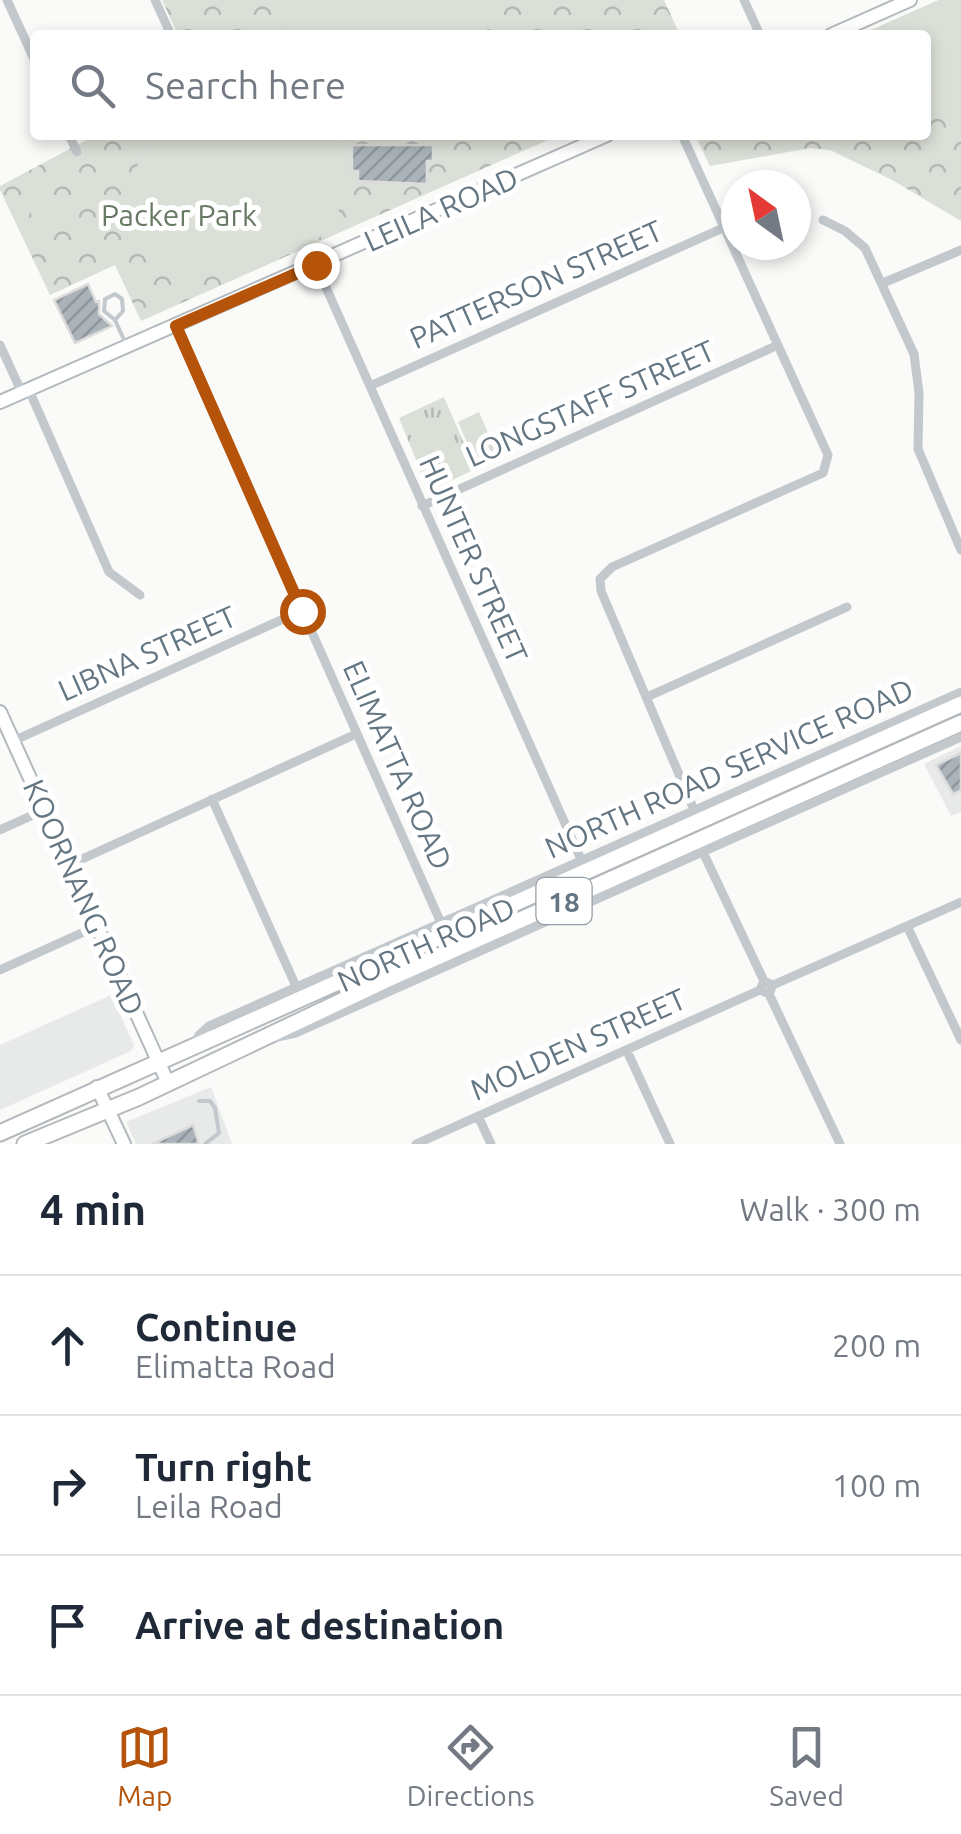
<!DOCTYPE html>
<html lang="en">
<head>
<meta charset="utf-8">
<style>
  :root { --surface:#fff; --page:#f2f2f3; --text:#1f2937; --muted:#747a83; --line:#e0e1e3; --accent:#b45309 }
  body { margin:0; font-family:Ubuntu,sans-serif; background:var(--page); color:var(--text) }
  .compass { position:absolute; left:721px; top:170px; width:90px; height:90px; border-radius:50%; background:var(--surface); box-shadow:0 5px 15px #0003; rotate:327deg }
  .stop { position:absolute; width:30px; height:30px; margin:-22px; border:8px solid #b45309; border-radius:50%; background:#fff }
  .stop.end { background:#b45309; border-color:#fff; box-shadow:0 2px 10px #0008 }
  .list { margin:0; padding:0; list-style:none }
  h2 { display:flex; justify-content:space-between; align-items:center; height:130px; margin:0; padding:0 40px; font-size:42px }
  h2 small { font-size:32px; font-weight:400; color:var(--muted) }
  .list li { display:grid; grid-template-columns:65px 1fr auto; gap:30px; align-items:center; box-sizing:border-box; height:140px; padding:0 40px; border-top:2px solid var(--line) }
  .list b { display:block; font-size:38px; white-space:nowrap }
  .list p { margin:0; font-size:32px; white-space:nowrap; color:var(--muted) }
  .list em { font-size:32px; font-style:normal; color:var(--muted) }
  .icon { flex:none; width:55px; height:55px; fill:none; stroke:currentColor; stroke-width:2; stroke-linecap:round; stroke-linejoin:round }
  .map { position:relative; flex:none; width:961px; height:1144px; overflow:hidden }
  .search { position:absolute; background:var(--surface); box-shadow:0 5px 15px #0003; left:30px; right:30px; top:30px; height:110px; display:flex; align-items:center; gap:25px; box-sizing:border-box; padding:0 35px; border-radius:10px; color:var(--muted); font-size:38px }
  .sheet { height:550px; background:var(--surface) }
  nav { display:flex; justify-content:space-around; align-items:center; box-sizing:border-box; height:140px; border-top:2px solid var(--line); background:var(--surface); font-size:28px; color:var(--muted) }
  nav a { display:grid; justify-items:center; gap:5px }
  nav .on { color:var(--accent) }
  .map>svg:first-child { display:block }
  .built { fill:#e8e9e9 }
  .grass { fill:url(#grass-tufts) }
  .forest { fill:url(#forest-crowns) }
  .garden { fill:#dadfd7 }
  .building { fill:url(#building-hatch); stroke:#dcdcda; stroke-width:2.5 }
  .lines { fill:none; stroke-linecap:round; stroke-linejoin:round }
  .secondary-casing { stroke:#b3babf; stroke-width:16 }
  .highway-casing { stroke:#b4b9bd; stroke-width:19 }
  .lane { stroke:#c3c8cc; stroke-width:4 }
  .street { stroke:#c3c8cc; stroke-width:9 }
  .secondary { stroke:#fff; stroke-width:12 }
  .highway { stroke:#fff; stroke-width:15 }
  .route { stroke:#b45309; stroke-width:12 }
  .labels { text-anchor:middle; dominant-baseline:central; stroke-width:10; stroke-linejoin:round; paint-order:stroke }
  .shield { fill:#fff; stroke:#939fa8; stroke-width:2.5 }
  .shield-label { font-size:28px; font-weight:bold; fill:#657683 }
  .street-label { font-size:30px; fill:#657683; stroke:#fff }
  .park-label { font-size:30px; fill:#687a64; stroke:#fff }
</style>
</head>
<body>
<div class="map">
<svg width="961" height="1144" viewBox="0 0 961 1144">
  <defs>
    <pattern id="grass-tufts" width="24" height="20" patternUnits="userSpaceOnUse" patternTransform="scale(2.5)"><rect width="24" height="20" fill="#dadfd7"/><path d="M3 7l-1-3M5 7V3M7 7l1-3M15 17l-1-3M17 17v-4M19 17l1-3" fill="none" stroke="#b4b9b4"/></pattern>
    <pattern id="forest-crowns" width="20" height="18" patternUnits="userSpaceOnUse" patternTransform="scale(2.5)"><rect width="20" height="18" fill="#dadfd7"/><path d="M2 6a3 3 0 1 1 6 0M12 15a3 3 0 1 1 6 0" fill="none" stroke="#b4b9b4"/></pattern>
    <pattern id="building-hatch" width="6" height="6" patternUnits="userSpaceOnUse" patternTransform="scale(2.5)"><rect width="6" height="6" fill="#aab3b9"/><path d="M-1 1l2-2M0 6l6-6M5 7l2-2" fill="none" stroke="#8e969c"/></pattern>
  </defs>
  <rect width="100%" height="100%" fill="#fafaf8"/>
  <path class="built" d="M 961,746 L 961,812 L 951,816 L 924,764 Z
    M 111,995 L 134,1045 L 131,1051 L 0,1110 L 0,1045 Z
    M 211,1087 L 232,1144 L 136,1144 L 126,1122 Z"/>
  <path class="grass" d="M 444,397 L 475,469 L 434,489 L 426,484 L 399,418 Z"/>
  <path class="forest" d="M 162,0 L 664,0 L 680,35 L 178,35 Z
    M 939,0 L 961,0 L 961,221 L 892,180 L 830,150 L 810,148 L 710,166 L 695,135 L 926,135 L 926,35 L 860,35 Z
    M 96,135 L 559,135 L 141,321 L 115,265 L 50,295 L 0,190 L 0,186 Z"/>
  <path class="garden" d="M 282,0 L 479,0 L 489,35 L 284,35 Z
    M 939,0 L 961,0 L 961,121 L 948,126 L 926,78 L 926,35 L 884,35 L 880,26 Z
    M 156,135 L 336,135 C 353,163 348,204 328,229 C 317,243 298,249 282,257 C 266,264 249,272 231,275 C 185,283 145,250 135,206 C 130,182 138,152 156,135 Z
    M 43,173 L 67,223 L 41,235 L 18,185 Z
    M 479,412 L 497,454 L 476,463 L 458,422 Z"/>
  <path class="building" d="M 352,145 L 433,145 L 433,161 L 427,161 L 427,184 L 358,181 L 358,171 L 352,171 Z
    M 88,284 L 96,302 L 99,301 L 99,314 L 112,326 L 75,343 L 54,300 Z
    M 961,753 L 961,790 L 953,794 L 936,765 Z
    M 193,1125 L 199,1144 L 152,1144 Z"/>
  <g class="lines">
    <g class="secondary-casing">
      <path id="secondary" d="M 831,35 L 910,0
        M 0,402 L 607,135
        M 0,712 L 168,1083
        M 97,1087 L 124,1144"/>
    </g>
    <g class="highway-casing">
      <path id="highway" d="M 0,1133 L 961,704
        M 25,1144 L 139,1097 L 386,980 L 961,723"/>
    </g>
    <path class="lane" d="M 115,320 L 104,311 L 105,299 L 115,294 L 122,299 L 123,311 L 115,320 L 125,342
      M 199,1101 L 210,1101 L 215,1108 L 219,1133 L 205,1144"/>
    <path class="street" d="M 7,0 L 35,61
      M 155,0 L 171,35
      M 744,0 L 760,35
      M 69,135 L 77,152
      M 682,135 L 828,455 L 823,473 L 612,567 L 600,579 L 601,591 L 695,812
      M 823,220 L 845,231 L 865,248 L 914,354 L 919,393 L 918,449 L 961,550
      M 316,265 L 584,866
      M 883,283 L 961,250
      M 176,326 L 453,950
      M 0,345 L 22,393
      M 370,386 L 723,228
      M 29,390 L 109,572 L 140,595
      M 422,506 L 778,345
      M 647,697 L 847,607
      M 13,741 L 301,611
      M 212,799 L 299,993
      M 0,830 L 44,810
      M 701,848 L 764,981
      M 69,865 L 356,734
      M 907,926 L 961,1040
      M 0,970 L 97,926
      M 773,985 L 961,902
      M 769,994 L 773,985 L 764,981 L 760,990 L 769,994 L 840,1144
      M 277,1037 L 296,1033 L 961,737
      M 196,1044 L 199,1035 L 209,1026 L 961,692
      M 627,1051 L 670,1144
      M 478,1116 L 491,1144
      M 416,1144 L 760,990"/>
    <use href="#secondary" class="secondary"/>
    <use href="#highway" class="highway"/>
  </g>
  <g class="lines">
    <path class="route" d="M 302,611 L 176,326 L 316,265"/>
  </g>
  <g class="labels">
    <rect class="shield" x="536.5" y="878" width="55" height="46" rx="8"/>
    <g class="shield-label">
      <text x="564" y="901">18</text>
    </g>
    <g class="street-label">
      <text transform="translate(441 209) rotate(-24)">LEILA ROAD</text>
      <text transform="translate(536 284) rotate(-24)">PATTERSON STREET</text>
      <text transform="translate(590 403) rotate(-24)">LONGSTAFF STREET</text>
      <text transform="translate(474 559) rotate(66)">HUNTER STREET</text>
      <text transform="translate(147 653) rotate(-24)">LIBNA STREET</text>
      <text transform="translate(398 765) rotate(66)">ELIMATTA ROAD</text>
      <text transform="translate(729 768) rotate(-24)">NORTH ROAD SERVICE ROAD</text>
      <text transform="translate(84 897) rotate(66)">KOORNANG ROAD</text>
      <text transform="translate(426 944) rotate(-24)">NORTH ROAD</text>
      <text transform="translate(578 1044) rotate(-24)">MOLDEN STREET</text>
    </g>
    <g class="park-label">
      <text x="179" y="215">Packer Park</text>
    </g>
  </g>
</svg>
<svg class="compass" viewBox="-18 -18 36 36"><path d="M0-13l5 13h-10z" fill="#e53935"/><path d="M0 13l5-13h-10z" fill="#747a83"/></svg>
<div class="stop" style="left:302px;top:611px"></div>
<div class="stop end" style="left:316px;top:265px"></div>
<div class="search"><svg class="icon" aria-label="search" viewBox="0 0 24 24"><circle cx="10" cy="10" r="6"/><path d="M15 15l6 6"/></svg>Search here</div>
</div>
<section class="sheet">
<h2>4 min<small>Walk · 300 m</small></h2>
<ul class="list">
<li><svg class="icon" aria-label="ahead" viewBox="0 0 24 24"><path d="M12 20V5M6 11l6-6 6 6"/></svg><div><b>Continue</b><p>Elimatta Road</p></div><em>200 m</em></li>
<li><svg class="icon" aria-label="right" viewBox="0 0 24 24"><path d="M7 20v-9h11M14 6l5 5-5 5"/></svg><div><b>Turn right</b><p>Leila Road</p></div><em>100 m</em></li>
<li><svg class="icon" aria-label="arrive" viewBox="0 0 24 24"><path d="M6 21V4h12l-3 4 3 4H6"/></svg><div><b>Arrive at destination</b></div></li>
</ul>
</section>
<nav>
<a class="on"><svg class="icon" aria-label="map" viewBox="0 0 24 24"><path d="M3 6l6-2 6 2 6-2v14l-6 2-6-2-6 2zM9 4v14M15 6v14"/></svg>Map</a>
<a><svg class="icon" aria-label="directions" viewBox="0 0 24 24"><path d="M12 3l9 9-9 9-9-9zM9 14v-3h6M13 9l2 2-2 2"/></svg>Directions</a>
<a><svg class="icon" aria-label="saved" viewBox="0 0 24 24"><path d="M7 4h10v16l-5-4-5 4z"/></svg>Saved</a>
</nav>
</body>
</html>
